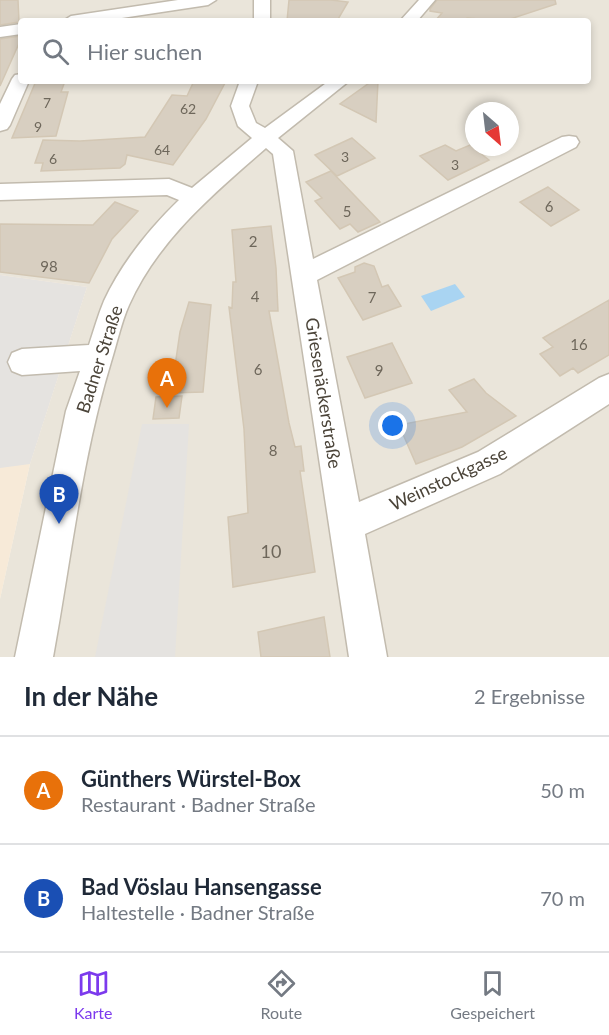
<!DOCTYPE html>
<html lang="de">
<head>
<meta charset="utf-8">
<style>
  :root { --surface:#fff; --page:#f2f2f3; --text:#1f2937; --muted:#747a83; --line:#e0e1e3; --accent:#7c3aed }
  body { margin:0; font-family:Lato,sans-serif; background:var(--page); color:var(--text) }
  .compass { position:absolute; left:465px; top:102px; width:54px; height:54px; border-radius:50%; background:var(--surface); box-shadow:0 3px 9px #0003; rotate:152deg }
  .you { position:absolute; left:393px; top:426px; width:21px; height:21px; margin:-15px; border:4px solid #fff; border-radius:50%; background:#1a73e8; box-shadow:0 0 0 9px #1a73e833 }
  .badge { display:grid; place-items:center; width:39px; height:39px; border-radius:50%; background:var(--accent); color:#fff; font-size:20px; font-weight:700 }
  .pin { position:absolute; translate:-50% -50px; filter:drop-shadow(0 2px 3px #0008) }
  .pin::after { content:''; position:absolute; top:32px; width:21px; height:18px; background:inherit; clip-path:polygon(0 0,100% 0,50% 100%) }
  .list { margin:0; padding:0; list-style:none }
  h2 { display:flex; justify-content:space-between; align-items:center; height:78px; margin:0; padding:0 24px; font-size:26px }
  h2 small { font-size:20px; font-weight:400; color:var(--muted) }
  .list li { display:grid; grid-template-columns:39px 1fr auto; gap:18px; align-items:center; box-sizing:border-box; height:108px; padding:0 24px; border-top:2px solid var(--line) }
  .list b { display:block; font-size:22px; white-space:nowrap }
  .list p { margin:0; font-size:20px; white-space:nowrap; color:var(--muted) }
  .list em { font-size:20px; font-style:normal; color:var(--muted) }
  .icon { flex:none; width:33px; height:33px; fill:none; stroke:currentColor; stroke-width:2; stroke-linecap:round; stroke-linejoin:round }
  .map { position:relative; flex:none; width:609px; height:657px; overflow:hidden }
  .search { position:absolute; background:var(--surface); box-shadow:0 3px 9px #0003; left:18px; right:18px; top:18px; height:66px; display:flex; align-items:center; gap:15px; box-sizing:border-box; padding:0 21px; border-radius:6px; color:var(--muted); font-size:22px }
  .sheet { height:294px; background:var(--surface) }
  nav { display:flex; justify-content:space-around; align-items:center; box-sizing:border-box; height:84px; border-top:2px solid var(--line); background:var(--surface); font-size:16px; color:var(--muted) }
  nav a { display:grid; justify-items:center; gap:3px }
  nav .on { color:var(--accent) }
  .map>svg:first-child { display:block }
  .residential { fill:#eae5da; fill-rule:evenodd }
  .commercial { fill:#f7ead8 }
  .parking { fill:#e5e3e0 }
  .water { fill:#a9d4f2 }
  .building { fill:#d8cfc1; stroke:#d3c7b4; stroke-width:1.5 }
  .lines { fill:none; stroke-linecap:round; stroke-linejoin:round }
  .minor-casing { stroke:#c2bbae; stroke-width:3 }
  .minor { fill:#fff; fill-rule:evenodd }
  .labels { text-anchor:middle; dominant-baseline:central; stroke-width:4.5; stroke-linejoin:round; paint-order:stroke }
  .far-number-label { font-size:14px; fill:#6e675b }
  .number-label { font-size:15px; fill:#6e675b }
  .street-label { font-size:18px; fill:#4b4439; stroke:#fff }
  .near-number-label { font-size:18px; fill:#6e675b }
</style>
</head>
<body>
<div class="map">
<svg width="609" height="657" viewBox="0 0 609 657">
  <rect width="100%" height="100%" fill="#f6f3ec"/>
  <path class="residential" d="M 0,0 L 609,0 L 609,657 L 0,657 L 0,599 L 30,464 L 87,287 L 0,275 ZM 21,21 L 588,21 L 588,81 L 21,81 ZM 474,111 L 510,111 L 510,147 L 474,147 Z"/>
  <path class="commercial" d="M 0,275 L 87,287 L 30,464 L 0,599 Z"/>
  <path class="parking" d="M 0,275 L 87,287 L 30,464 L 0,468 Z
    M 142,424 L 189,424 L 175,657 L 95,657 Z"/>
  <path class="water" d="M 455,284 L 465,297 L 431,311 L 421,296 Z"/>
  <path class="building" d="M 0,0 L 18,0 L 19,22 L 0,25 Z
    M 289,0 L 331,0 L 348,2 L 337,21 L 287,21 Z
    M 437,0 L 555,0 L 556,4 L 504,21 L 467,18 L 465,21 L 435,21 L 442,13 L 430,11 L 430,9 Z
    M 20,36 L 20,41 L 0,86 L 0,39 Z
    M 36,81 L 65,81 L 61,92 L 68,92 L 56,136 L 12,138 Z
    M 194,81 L 226,81 L 206,119 L 173,165 L 127,155 L 125,164 L 120,168 L 41,171 L 43,163 L 35,163 L 43,140 L 80,141 L 145,137 L 172,95 L 187,96 Z
    M 372,81 L 378,81 L 376,122 L 340,104 Z
    M 352,138 L 375,158 L 337,176 L 315,155 Z
    M 445,145 L 456,151 L 470,145 L 489,160 L 448,180 L 420,156 Z
    M 331,171 L 380,222 L 358,232 L 350,224 L 340,229 L 315,201 L 322,198 L 306,182 Z
    M 548,187 L 579,210 L 551,226 L 520,202 Z
    M 115,202 L 138,211 L 112,239 L 89,283 L 0,272 L 0,224 L 93,225 Z
    M 271,226 L 276,268 L 278,311 L 269,311 L 289,423 L 295,447 L 301,446 L 304,471 L 300,471 L 315,572 L 233,587 L 228,517 L 248,513 L 244,429 L 229,307 L 232,308 L 233,282 L 236,282 L 232,230 Z
    M 364,263 L 374,266 L 382,287 L 388,285 L 401,306 L 363,320 L 338,278 L 355,272 L 355,267 Z
    M 609,300 L 609,355 L 578,373 L 573,368 L 560,376 L 540,354 L 553,347 L 543,338 Z
    M 189,302 L 211,305 L 203,392 L 171,393 L 180,332 Z
    M 392,343 L 412,383 L 365,398 L 347,357 Z
    M 474,379 L 486,393 L 516,416 L 462,447 L 416,464 L 399,425 L 467,412 L 449,390 Z
    M 182,396 L 179,418 L 153,419 L 156,397 Z
    M 324,617 L 330,657 L 261,657 L 258,632 Z"/>
  <g class="lines">
    <g class="minor-casing">
      <path id="minor" d="M 178,0 L 216,0 L 208,5 L 102,21 L 63,21 L 71,16 Z
        M 254,0 L 270,0 L 270,21 L 254,21 Z
        M 419,0 L 435,0 L 417,21 L 400,21 Z
        M 21,24 L 21,34 L 0,37 L 0,27 Z
        M 21,74 L 21,81 L 29,81 L 10,125 L 7,129 L 0,131 L 0,104 L 12,79 L 15,75 Z
        M 240,81 L 258,81 L 249,106 L 256,123 L 265,128 L 329,81 L 349,81 L 278,138 L 293,151 L 313,259 L 562,137 L 569,136 L 576,137 L 579,142 L 576,147 L 317,280 L 359,502 L 478,452 L 599,378 L 609,374 L 609,404 L 500,474 L 365,534 L 387,657 L 349,657 L 273,154 L 266,148 C 213,194 158,240 129,305 C 121,323 117,343 111,362 C 82,457 71,559 53,657 L 15,657 L 66,411 L 80,371 L 22,375 L 12,371 L 8,362 L 12,353 L 22,349 L 89,345 C 94,330 98,315 104,301 C 121,264 150,228 179,200 L 167,195 L 0,200 L 0,184 L 169,179 L 192,188 L 252,138 L 238,126 L 231,106 Z"/>
    </g>
    <use href="#minor" class="minor"/>
  </g>
  <g class="labels">
    <g class="far-number-label">
      <text x="47" y="102">7</text>
      <text x="188" y="108">62</text>
      <text x="38" y="126">9</text>
      <text x="162" y="149">64</text>
      <text x="345" y="156">3</text>
      <text x="53" y="158">6</text>
      <text x="455" y="164">3</text>
    </g>
    <g class="number-label">
      <text x="549" y="206">6</text>
      <text x="347" y="211">5</text>
      <text x="253" y="241">2</text>
      <text x="49" y="266">98</text>
      <text x="255" y="296">4</text>
      <text x="372" y="297">7</text>
      <text x="579" y="344">16</text>
      <text x="258" y="369">6</text>
      <text x="379" y="370">9</text>
      <text x="273" y="450">8</text>
    </g>
    <g class="street-label">
      <text transform="translate(99 359) rotate(-72)">Badner Straße</text>
      <text transform="translate(324 393) rotate(81)">Griesenäckerstraße</text>
      <text transform="translate(448 478) rotate(-25)">Weinstockgasse</text>
    </g>
    <g class="near-number-label">
      <text x="271" y="551">10</text>
    </g>
  </g>
</svg>
<svg class="compass" viewBox="-18 -18 36 36"><path d="M0-13l5 13h-10z" fill="#e53935"/><path d="M0 13l5-13h-10z" fill="#747a83"/></svg>
<div class="you"></div>
<div class="pin badge" style="left:167px;top:408px;background:#e8710a">A</div>
<div class="pin badge" style="left:59px;top:524px;background:#1a4fb4">B</div>
<div class="search"><svg class="icon" aria-label="search" viewBox="0 0 24 24"><circle cx="10" cy="10" r="6"/><path d="M15 15l6 6"/></svg>Hier suchen</div>
</div>
<section class="sheet">
<h2>In der Nähe<small>2 Ergebnisse</small></h2>
<ul class="list">
<li><span class="badge" style="background:#e8710a">A</span><div><b>Günthers Würstel-Box</b><p>Restaurant · Badner Straße</p></div><em>50 m</em></li>
<li><span class="badge" style="background:#1a4fb4">B</span><div><b>Bad Vöslau Hansengasse</b><p>Haltestelle · Badner Straße</p></div><em>70 m</em></li>
</ul>
</section>
<nav>
<a class="on"><svg class="icon" aria-label="map" viewBox="0 0 24 24"><path d="M3 6l6-2 6 2 6-2v14l-6 2-6-2-6 2zM9 4v14M15 6v14"/></svg>Karte</a>
<a><svg class="icon" aria-label="directions" viewBox="0 0 24 24"><path d="M12 3l9 9-9 9-9-9zM9 14v-3h6M13 9l2 2-2 2"/></svg>Route</a>
<a><svg class="icon" aria-label="saved" viewBox="0 0 24 24"><path d="M7 4h10v16l-5-4-5 4z"/></svg>Gespeichert</a>
</nav>
</body>
</html>
